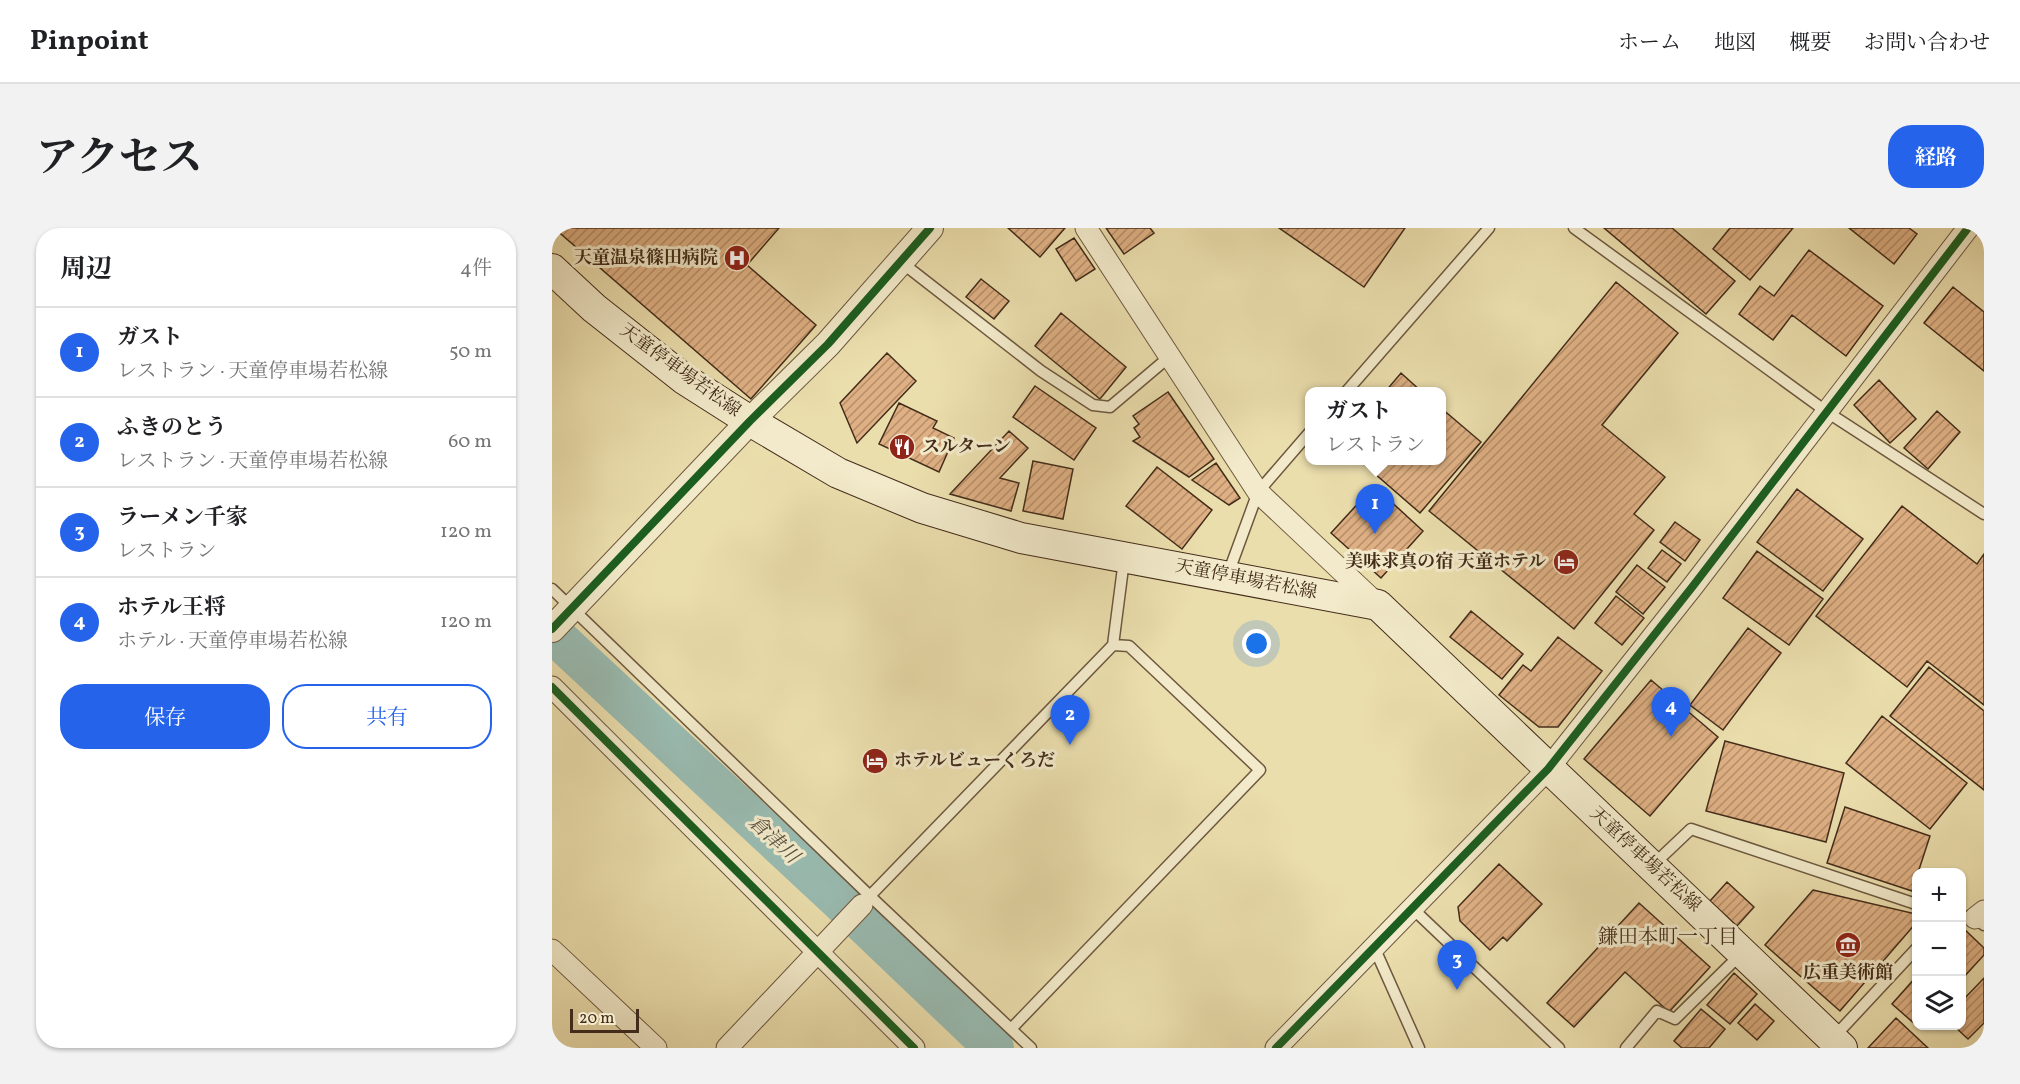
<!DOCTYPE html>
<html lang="ja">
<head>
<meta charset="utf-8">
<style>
  :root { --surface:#fff; --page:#f2f2f2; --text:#202124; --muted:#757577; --line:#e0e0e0; --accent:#2563eb }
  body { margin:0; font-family:Vollkorn,"Noto Serif JP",serif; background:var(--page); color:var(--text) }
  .controls { position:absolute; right:18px; bottom:18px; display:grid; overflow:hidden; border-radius:12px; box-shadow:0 2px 4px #0004 }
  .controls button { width:54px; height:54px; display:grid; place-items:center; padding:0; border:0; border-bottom:2px solid var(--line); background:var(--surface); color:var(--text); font:30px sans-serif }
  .scale { position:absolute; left:18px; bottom:15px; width:69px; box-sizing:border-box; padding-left:6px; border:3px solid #432c1a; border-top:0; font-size:16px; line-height:21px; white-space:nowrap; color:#432c1a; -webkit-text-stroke:4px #f2eaca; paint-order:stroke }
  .you { position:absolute; left:705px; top:416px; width:21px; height:21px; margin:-15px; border:4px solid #fff; border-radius:50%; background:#1a73e8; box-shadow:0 0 0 9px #1a73e833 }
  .badge { display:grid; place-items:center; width:39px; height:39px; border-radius:50%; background:var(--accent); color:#fff; font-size:20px; font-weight:700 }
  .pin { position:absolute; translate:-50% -50px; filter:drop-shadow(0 2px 3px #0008) }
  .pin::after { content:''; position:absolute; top:32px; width:21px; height:18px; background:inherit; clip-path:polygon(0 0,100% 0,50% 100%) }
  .popup { position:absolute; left:753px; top:159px; width:141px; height:78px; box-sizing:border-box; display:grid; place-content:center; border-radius:12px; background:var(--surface); filter:drop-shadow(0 2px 4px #0005); font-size:20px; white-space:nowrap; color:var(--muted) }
  .popup b { font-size:22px; color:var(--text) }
  .popup::after { content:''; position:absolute; left:50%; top:100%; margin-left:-12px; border:12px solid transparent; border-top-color:var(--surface) }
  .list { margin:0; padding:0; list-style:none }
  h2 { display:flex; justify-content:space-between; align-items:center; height:78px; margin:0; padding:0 24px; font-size:26px }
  h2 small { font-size:20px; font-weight:400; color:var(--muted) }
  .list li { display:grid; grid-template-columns:39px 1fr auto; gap:18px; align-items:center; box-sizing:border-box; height:90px; padding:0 24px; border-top:2px solid var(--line) }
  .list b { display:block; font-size:22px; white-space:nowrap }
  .list p { margin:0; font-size:20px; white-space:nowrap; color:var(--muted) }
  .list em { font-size:20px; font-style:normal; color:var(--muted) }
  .actions { display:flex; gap:12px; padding:18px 24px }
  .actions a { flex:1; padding:14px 0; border:2px solid var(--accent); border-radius:24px; text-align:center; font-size:21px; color:var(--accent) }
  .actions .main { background:var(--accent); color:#fff }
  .icon { flex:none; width:33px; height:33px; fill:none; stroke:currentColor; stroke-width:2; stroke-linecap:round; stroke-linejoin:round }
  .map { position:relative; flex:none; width:1432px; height:820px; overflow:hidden; border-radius:24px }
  header { display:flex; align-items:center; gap:36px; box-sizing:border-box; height:84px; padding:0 30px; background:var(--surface); border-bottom:2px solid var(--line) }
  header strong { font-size:28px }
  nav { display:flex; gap:33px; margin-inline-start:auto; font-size:21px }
  .intro { display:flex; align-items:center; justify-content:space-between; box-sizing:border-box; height:144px; padding:0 36px }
  h1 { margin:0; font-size:42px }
  .button { padding:15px 27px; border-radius:24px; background:var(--accent); color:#fff; font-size:21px; font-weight:700 }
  main { display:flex; gap:36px; padding:0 36px }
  aside { flex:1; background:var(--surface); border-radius:24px; box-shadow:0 2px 4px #0004 }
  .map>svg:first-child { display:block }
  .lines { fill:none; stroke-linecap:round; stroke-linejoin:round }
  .river { stroke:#99bbb1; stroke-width:40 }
  .building { fill:url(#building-hatch); stroke:#432c1a; stroke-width:1.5 }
  .service-casing { stroke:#6d583f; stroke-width:13 }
  .minor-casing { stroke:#6d583f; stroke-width:23 }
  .tertiary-casing { stroke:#6d583f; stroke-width:28 }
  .secondary-casing { stroke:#432c1a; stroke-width:32 }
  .service { stroke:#f2eaca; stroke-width:10 }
  .minor { stroke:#f2eaca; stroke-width:21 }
  .tertiary { stroke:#f2eaca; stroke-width:26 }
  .secondary { stroke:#f2eaca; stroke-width:30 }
  .cycleway-casing { stroke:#f2eaca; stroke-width:11 }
  .cycleway { stroke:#1b5e20; stroke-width:8 }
  .labels { text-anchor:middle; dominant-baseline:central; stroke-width:6; stroke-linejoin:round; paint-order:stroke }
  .poi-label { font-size:18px; font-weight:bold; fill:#432c1a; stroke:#f2eaca; text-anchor:end }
  .street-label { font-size:18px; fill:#432c1a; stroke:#f2eaca }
  .water-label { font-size:20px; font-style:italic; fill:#585040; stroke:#f2eaca }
  .neighbourhood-label { font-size:20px; fill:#432c1a; stroke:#f2eaca }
</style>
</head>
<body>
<header>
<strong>Pinpoint</strong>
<nav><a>ホーム</a><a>地図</a><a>概要</a><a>お問い合わせ</a></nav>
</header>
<div class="intro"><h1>アクセス</h1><a class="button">経路</a></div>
<main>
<aside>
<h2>周辺<small>4件</small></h2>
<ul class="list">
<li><span class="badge">1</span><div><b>ガスト</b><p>レストラン · 天童停車場若松線</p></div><em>50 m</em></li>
<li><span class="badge">2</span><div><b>ふきのとう</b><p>レストラン · 天童停車場若松線</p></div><em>60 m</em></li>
<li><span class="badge">3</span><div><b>ラーメン千家</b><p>レストラン</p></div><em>120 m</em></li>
<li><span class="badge">4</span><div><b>ホテル王将</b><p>ホテル · 天童停車場若松線</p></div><em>120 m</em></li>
</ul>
<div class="actions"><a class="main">保存</a><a>共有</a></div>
</aside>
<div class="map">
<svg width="1432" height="820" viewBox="0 0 1432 820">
  <defs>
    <pattern id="building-hatch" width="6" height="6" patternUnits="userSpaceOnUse" patternTransform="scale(1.5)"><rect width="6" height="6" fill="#deb083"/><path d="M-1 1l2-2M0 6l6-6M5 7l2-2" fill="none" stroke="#b68f6a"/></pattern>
  </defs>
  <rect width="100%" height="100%" fill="#ebdead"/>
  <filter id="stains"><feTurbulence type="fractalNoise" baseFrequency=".00333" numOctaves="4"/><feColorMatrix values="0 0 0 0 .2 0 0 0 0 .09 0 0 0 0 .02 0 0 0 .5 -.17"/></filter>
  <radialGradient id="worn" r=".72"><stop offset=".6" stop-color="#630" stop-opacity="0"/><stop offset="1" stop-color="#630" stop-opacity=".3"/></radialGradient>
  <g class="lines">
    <path class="river" d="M 0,405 L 286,671 L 442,820"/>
  </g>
  <path class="building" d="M 2,0 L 227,0 L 195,37 L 264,97 L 199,171 Z
    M 456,0 L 513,0 L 488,29 Z
    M 554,0 L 598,0 L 602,5 L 572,26 Z
    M 727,0 L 853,0 L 812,59 Z
    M 1052,0 L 1120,0 L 1183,53 L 1154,86 Z
    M 1178,0 L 1241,0 L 1198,52 L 1161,21 Z
    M 1297,0 L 1357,0 L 1365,6 L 1342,36 Z
    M 522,10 L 543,41 L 524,53 L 504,21 Z
    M 1257,22 L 1331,78 L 1294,128 L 1240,87 L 1221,112 L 1187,86 L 1208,58 L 1222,68 Z
    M 429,51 L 457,73 L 442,91 L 414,69 Z
    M 1064,54 L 1126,105 L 1050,197 L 1113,249 L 1082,286 L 1102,302 L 1022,401 L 877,283 Z
    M 1401,59 L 1432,84 L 1432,143 L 1372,95 Z
    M 509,85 L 574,139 L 548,171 L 483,118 Z
    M 335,125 L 364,153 L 305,215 L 288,175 Z
    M 849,145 L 870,164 L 833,164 Z
    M 1327,152 L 1364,191 L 1338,215 L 1302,177 Z
    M 483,158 L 544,200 L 522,232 L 461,189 Z
    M 616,164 L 662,231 L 637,249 L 581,213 L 588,209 L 582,200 L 587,196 L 581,188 Z
    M 347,175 L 385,193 L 381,200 L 402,210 L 387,244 L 327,216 Z
    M 889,180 L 929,214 L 868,285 L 807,232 L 889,232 Z
    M 1385,183 L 1408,204 L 1376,241 L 1352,220 Z
    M 457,203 L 476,220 L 448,250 L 467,255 L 459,283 L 398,266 Z
    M 481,233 L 521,241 L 511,291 L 471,283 Z
    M 664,235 L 688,270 L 677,277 L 640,252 Z
    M 605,239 L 660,282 L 630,321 L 574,278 Z
    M 822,258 L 871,303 L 829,350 L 779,305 Z
    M 1245,261 L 1311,311 L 1271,363 L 1205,314 Z
    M 1350,278 L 1425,336 L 1432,326 L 1432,477 L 1375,433 L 1355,459 L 1264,388 Z
    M 1123,294 L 1148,312 L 1133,333 L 1108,314 Z
    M 1110,322 L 1129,336 L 1115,354 L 1096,340 Z
    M 1205,323 L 1271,371 L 1237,417 L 1171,370 Z
    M 1085,337 L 1113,359 L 1091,386 L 1064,364 Z
    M 1064,368 L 1092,390 L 1070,417 L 1043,395 Z
    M 919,383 L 971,426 L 950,451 L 898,409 Z
    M 1196,400 L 1229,425 L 1171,502 L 1138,477 Z
    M 1006,409 L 1050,443 L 1006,499 L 987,499 L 947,467 L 971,437 L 979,443 Z
    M 1377,439 L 1432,483 L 1432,562 L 1338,488 Z
    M 1099,452 L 1166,509 L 1098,588 L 1032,531 Z
    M 1330,488 L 1415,555 L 1378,601 L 1294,535 Z
    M 1173,513 L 1292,545 L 1274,614 L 1154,583 Z
    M 1293,579 L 1378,608 L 1360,663 L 1275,635 Z
    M 947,636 L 990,676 L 955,713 L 951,709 L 938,722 L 908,693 L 906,679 Z
    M 1175,654 L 1202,679 L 1185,698 L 1158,673 Z
    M 1261,662 L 1364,686 L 1364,695 L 1288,783 L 1213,717 Z
    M 1087,675 L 1158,739 L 1117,784 L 1073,744 L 1022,799 L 995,775 Z
    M 1410,699 L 1432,720 L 1432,727 L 1410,751 Z
    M 1182,745 L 1205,766 L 1178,796 L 1155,777 Z
    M 1364,749 L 1364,797 L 1340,776 Z
    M 1432,750 L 1432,795 L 1416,811 L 1402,798 L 1410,798 L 1410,773 Z
    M 1203,776 L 1222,793 L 1205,812 L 1186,795 Z
    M 1149,781 L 1173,801 L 1157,820 L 1130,820 L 1122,813 Z
    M 1344,790 L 1376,820 L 1316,820 Z"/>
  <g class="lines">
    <g class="service-casing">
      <path id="service" d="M 1022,0 L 1275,184 L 1432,286
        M 349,34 L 489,143 L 541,177 L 558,179 L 617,129
        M 794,164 L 937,0
        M 676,346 L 706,264 L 757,205
        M 0,361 L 318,668 L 479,820
        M 1101,637 L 1139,601 L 1364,676
        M 314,672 L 561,417 L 572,332
        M 860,680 L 1007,820
        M 1410,689 L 1423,690 L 1432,697
        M 822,719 L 867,820
        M 459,801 L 708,542 L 577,418 L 561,417
        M 1282,809 L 1364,721
        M 1074,820 L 1105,783 L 1123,791 L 1188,727"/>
    </g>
    <g class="minor-casing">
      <path id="minor" d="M 534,0 L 706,264 L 826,377
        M 0,459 L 362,820
        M 1423,690 L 1432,683
        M 0,722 L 104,820
        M 175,820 L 310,677
        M 724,820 L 996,541 L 1141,358 L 1416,0"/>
    </g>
    <g class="tertiary-casing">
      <path id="tertiary" d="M 0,401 L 198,193 L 276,116 L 378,0"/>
    </g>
    <g class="secondary-casing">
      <path id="secondary" d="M 0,41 L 42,80 L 132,151 L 198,193 L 286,245 L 370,280 L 469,310 L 826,377 L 1290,820"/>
    </g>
    <use href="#service" class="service"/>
    <use href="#minor" class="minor"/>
    <use href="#tertiary" class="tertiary"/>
    <use href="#secondary" class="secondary"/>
    <g class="cycleway-casing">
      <path id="cycleway" d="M 0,401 L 198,193 L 276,116 L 378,0
        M 0,459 L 362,820
        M 724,820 L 996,541 L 1141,358 L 1416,0"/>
    </g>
    <use href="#cycleway" class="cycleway"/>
  </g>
  <defs>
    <g id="hospital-disc" transform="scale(1.35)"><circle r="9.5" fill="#8f2418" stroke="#f2eaca"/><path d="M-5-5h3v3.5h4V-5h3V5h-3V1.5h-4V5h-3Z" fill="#fff"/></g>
    <g id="restaurant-disc" transform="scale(1.35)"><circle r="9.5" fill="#8f2418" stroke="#f2eaca"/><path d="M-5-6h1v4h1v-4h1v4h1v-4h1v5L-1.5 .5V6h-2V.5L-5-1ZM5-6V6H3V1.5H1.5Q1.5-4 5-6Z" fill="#fff"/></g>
    <g id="hotel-disc" transform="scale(1.35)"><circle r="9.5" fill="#8f2418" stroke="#f2eaca"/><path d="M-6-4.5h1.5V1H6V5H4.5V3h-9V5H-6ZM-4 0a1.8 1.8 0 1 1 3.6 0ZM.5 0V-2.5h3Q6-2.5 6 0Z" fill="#fff"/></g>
    <g id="museum-disc" transform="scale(1.35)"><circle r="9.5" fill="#8f2418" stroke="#f2eaca"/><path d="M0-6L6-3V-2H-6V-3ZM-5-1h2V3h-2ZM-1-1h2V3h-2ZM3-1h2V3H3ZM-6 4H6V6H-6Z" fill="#fff"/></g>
  </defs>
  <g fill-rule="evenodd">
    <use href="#hospital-disc" x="185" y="30"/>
    <use href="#restaurant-disc" x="350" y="219"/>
    <use href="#hotel-disc" x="1014" y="334"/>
    <use href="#hotel-disc" x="323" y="533"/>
    <use href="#museum-disc" x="1296" y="717"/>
  </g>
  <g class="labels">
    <g class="poi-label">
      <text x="166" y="30">天童温泉篠田病院</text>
      <text x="370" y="219" text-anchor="start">スルターン</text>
      <text x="994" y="334">美味求真の宿 天童ホテル</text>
      <text x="342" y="533" text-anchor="start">ホテルビューくろだ</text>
      <text x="1296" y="745" text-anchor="middle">広重美術館</text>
    </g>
    <g class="street-label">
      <text transform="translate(128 143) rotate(36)">天童停車場若松線</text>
      <text transform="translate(694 352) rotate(11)">天童停車場若松線</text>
      <text transform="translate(1093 632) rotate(43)">天童停車場若松線</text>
    </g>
    <g class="water-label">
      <text transform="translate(221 612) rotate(43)">倉津川</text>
    </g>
    <g class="neighbourhood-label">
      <text x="1116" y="710">鎌田本町一丁目</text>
    </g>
  </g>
  <rect width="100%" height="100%" filter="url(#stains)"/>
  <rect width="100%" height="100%" fill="url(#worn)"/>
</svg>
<div class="controls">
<button>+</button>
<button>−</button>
<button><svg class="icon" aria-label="layers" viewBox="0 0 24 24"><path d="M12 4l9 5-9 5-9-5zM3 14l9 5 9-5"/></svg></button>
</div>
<div class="scale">20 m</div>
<div class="you"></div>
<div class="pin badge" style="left:823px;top:306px">1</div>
<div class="popup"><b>ガスト</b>レストラン</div>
<div class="pin badge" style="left:518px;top:517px">2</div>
<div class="pin badge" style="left:905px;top:762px">3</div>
<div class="pin badge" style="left:1119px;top:509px">4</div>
</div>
</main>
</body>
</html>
